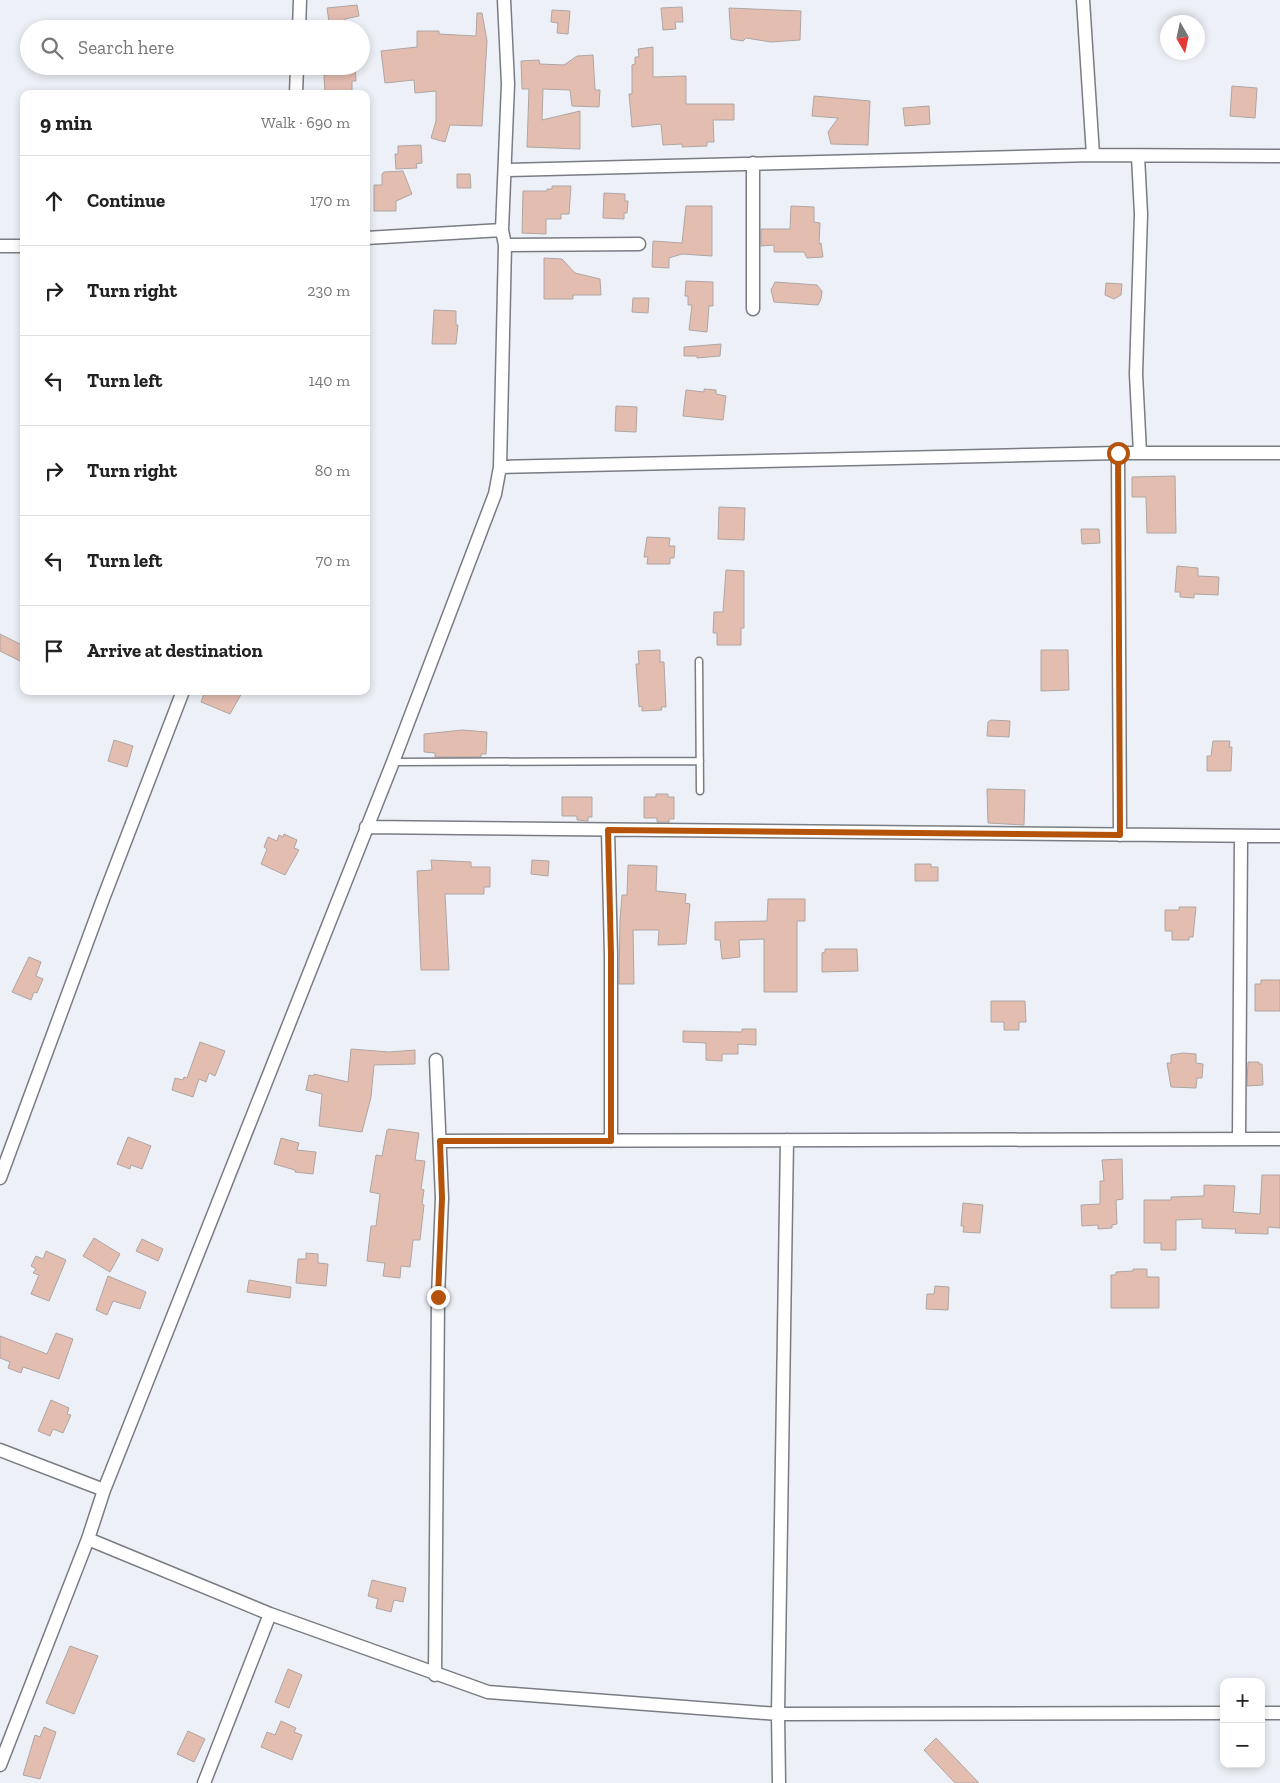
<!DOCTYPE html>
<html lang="en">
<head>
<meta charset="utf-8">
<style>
  :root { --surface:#fff; --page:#f6f6f6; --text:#222; --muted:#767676; --line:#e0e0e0 }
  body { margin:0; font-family:"Zilla Slab",serif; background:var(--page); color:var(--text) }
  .controls { position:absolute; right:15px; bottom:15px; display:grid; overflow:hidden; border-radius:10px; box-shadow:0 2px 8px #0003 }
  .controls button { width:45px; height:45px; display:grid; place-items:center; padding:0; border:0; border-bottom:1px solid var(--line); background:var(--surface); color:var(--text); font:25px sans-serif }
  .compass { position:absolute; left:1160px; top:15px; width:45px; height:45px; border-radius:50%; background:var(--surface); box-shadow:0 2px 8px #0003; rotate:171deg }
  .stop { position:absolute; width:15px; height:15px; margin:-11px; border:4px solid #b45309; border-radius:50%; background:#fff }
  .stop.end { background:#b45309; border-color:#fff; box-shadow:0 1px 5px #0008 }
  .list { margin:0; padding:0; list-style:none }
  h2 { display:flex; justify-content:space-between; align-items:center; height:65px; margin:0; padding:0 20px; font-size:21px }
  h2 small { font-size:16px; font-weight:400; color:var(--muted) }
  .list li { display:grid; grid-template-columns:32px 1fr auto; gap:15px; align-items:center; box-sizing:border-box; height:90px; padding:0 20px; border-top:1px solid var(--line) }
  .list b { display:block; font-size:19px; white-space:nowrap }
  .list em { font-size:16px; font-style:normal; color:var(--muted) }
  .icon { flex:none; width:28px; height:28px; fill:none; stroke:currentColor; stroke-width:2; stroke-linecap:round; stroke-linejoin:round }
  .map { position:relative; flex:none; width:1280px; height:1783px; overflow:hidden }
  .search { position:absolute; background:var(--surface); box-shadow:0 2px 8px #0003; left:20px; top:20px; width:350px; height:55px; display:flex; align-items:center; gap:12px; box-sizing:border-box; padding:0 18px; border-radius:28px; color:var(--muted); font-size:19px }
  .panel { position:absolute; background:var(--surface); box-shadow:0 2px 8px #0003; left:20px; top:90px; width:350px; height:605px; border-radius:10px }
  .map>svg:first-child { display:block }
  .building { fill:#e4bdb1; stroke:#aea6a3 }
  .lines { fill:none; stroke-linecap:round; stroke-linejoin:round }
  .lane-casing { stroke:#797c82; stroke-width:9 }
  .street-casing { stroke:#797c82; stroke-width:15 }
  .lane { stroke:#fff; stroke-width:6 }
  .street { stroke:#fff; stroke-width:12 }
  .route { stroke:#b45309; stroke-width:6 }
</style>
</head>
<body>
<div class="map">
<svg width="1280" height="1783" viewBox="0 0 1280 1783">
  <rect width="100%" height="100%" fill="#edf1f7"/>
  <path class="building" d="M 357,5 L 359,16 L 345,19 L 346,29 L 330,29 L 327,8 Z
    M 682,7 L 683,22 L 675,22 L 676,29 L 663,30 L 661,8 Z
    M 729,8 L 801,11 L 800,40 L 771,42 L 746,38 L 743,41 L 731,39 Z
    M 552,10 L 570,11 L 568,34 L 557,33 L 558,23 L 551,22 Z
    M 477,13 L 482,13 L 487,41 L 482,126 L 450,125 L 445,142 L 431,138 L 436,121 L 436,91 L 415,93 L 414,80 L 385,83 L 381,51 L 417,47 L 417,31 L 439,31 L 439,34 L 476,36 Z
    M 653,47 L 653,77 L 686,76 L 686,104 L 734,104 L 734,120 L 713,120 L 714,142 L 707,142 L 707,146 L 682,147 L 682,144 L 663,145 L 661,124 L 632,127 L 629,94 L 632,94 L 632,65 L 635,64 L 635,57 L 639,57 L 638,49 Z
    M 593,55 L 595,90 L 600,90 L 599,107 L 572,106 L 570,90 L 543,89 L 542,120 L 580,111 L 580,149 L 527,147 L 529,89 L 522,89 L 521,61 L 539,60 L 540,64 L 564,65 L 577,56 Z
    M 355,68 L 356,81 L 352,81 L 352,91 L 325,93 L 324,75 L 327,75 L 327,69 Z
    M 1232,86 L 1257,88 L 1255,118 L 1230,116 Z
    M 814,96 L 870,101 L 868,145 L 831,144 L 828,132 L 838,118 L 812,116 Z
    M 929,106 L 930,124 L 905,126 L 903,108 Z
    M 421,145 L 422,163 L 416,164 L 417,168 L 396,169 L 395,154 L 398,154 L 398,146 Z
    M 403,171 L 412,194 L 396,201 L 396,211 L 374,211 L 374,185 L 382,185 L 382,174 L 384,172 Z
    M 457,174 L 470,174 L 471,188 L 457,188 Z
    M 552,186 L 571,186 L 569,214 L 561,214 L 561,219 L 546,219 L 546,234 L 522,233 L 523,191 L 547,191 L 547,189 L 552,189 Z
    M 604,193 L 625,194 L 625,201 L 628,201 L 627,213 L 624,213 L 624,219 L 603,218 Z
    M 686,206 L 712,206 L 712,256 L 682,254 L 669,258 L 669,268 L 652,267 L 653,241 L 682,243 Z
    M 791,206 L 814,207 L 814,222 L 820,223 L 819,244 L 821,243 L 823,257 L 807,258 L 804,252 L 774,252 L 774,245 L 761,246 L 761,229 L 790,229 Z
    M 544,258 L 562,259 L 575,273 L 600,279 L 601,295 L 573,295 L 573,299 L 544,299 Z
    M 686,281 L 713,282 L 713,306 L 709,306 L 707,332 L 689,330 L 692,305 L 688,305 L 688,296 L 685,296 Z
    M 775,282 L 817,285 L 822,291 L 821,299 L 818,305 L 774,302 L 771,290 Z
    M 1106,283 L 1122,284 L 1121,295 L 1114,299 L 1105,295 Z
    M 633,298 L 649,298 L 648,313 L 632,312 Z
    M 434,310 L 456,311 L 456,325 L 458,325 L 456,344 L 432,344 Z
    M 721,344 L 720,356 L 697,358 L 697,356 L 684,356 L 684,347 Z
    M 704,389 L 716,390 L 716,394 L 726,396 L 723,420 L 683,416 L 686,390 L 704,392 Z
    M 616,406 L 637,407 L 636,432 L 615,431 Z
    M 1175,476 L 1176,533 L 1147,533 L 1146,497 L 1132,497 L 1132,477 Z
    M 719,507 L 745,508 L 744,540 L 718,539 Z
    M 1081,529 L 1099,529 L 1100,543 L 1082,544 Z
    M 647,537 L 670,538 L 669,546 L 675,546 L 674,558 L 670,558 L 670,564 L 647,564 L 648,557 L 644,557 Z
    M 1177,566 L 1198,568 L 1198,576 L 1219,577 L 1218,595 L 1194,594 L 1194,598 L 1180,597 L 1180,592 L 1175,592 Z
    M 726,570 L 744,571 L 744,628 L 741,628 L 741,645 L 717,645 L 717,633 L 713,633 L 714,612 L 723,612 Z
    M 0,634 L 24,646 L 24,663 L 0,651 Z
    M 660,650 L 660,662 L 664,662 L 666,707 L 661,707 L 662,710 L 642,711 L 642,706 L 639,707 L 636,664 L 639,664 L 638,651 Z
    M 1041,650 L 1068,650 L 1069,690 L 1041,691 Z
    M 205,691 L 243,691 L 230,714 L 201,702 Z
    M 991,720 L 1010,721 L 1009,737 L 987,736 L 988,722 Z
    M 462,730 L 487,732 L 486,754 L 481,754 L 481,757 L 435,757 L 435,753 L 424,752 L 424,734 Z
    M 114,740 L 133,746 L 127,767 L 108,761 Z
    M 1213,741 L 1230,741 L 1229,747 L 1232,747 L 1231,771 L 1207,771 L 1207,756 L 1211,756 Z
    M 987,789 L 1025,790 L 1024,825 L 988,823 Z
    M 656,794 L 668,794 L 668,797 L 674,797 L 674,819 L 669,819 L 669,822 L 657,822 L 657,818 L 644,818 L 644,797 L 656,797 Z
    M 562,797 L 592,797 L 592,817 L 588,817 L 588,821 L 577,820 L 577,816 L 562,816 Z
    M 284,834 L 297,840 L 294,848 L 299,850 L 285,875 L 261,864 L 267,849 L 264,847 L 268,837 L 277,841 L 279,835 L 283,837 Z
    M 431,860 L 471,862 L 471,867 L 490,867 L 490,887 L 484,887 L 484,894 L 445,894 L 449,970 L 421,970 L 417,871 L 432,870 Z
    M 532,860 L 549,861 L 548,876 L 531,874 Z
    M 915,864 L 931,864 L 931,867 L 938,867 L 938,881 L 915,881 Z
    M 628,865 L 657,866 L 656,891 L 686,894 L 685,903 L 690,904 L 686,944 L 658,945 L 659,930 L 633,930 L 634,984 L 619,984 L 620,920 L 622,895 L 627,895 Z
    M 768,899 L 805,899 L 805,921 L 797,921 L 797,992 L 764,992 L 764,939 L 739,940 L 740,957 L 722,959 L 720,940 L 715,940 L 715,922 L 767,921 Z
    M 1179,907 L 1196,907 L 1193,937 L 1189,937 L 1189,940 L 1172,940 L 1172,931 L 1165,931 L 1165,910 L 1179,910 Z
    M 825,949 L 857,949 L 858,971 L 822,972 L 822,953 L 825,952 Z
    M 29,957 L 41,962 L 36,976 L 43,979 L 37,993 L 34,992 L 31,1000 L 12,992 Z
    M 1261,980 L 1280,980 L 1280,1011 L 1255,1011 L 1255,984 L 1261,984 Z
    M 991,1001 L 1025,1001 L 1026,1022 L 1019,1022 L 1019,1030 L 1004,1030 L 1004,1022 L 991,1022 Z
    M 742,1029 L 756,1029 L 756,1045 L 738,1044 L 738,1054 L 722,1054 L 722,1061 L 706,1060 L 706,1043 L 683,1042 L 683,1031 L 742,1032 Z
    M 200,1042 L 225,1051 L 215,1076 L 209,1073 L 206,1082 L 199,1079 L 193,1097 L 172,1090 L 175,1078 L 183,1080 L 184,1077 L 187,1078 Z
    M 351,1049 L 389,1052 L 415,1050 L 415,1064 L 374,1065 L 371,1097 L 362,1132 L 319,1126 L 322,1094 L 306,1090 L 309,1075 L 313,1076 L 314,1074 L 348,1082 Z
    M 1183,1053 L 1196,1054 L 1196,1063 L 1203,1064 L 1202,1078 L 1197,1078 L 1196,1088 L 1171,1087 L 1167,1063 L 1171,1063 L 1171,1055 Z
    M 1248,1062 L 1259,1062 L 1259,1064 L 1262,1064 L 1263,1085 L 1247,1086 Z
    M 389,1129 L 419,1133 L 415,1160 L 425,1161 L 421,1189 L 424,1190 L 422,1204 L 424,1205 L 420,1240 L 413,1240 L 410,1267 L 401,1266 L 400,1278 L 383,1276 L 385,1263 L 367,1261 L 371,1226 L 376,1226 L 380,1194 L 370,1192 L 376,1155 L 382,1156 L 387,1130 Z
    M 128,1137 L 151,1146 L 142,1169 L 131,1165 L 130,1169 L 117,1164 Z
    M 281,1138 L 299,1143 L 297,1150 L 316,1152 L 313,1174 L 295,1172 L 295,1170 L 274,1164 Z
    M 1122,1159 L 1123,1199 L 1116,1200 L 1117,1224 L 1112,1225 L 1112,1228 L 1098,1229 L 1098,1225 L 1082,1226 L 1081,1205 L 1100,1204 L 1100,1181 L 1104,1181 L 1102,1160 Z
    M 1262,1175 L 1280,1175 L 1280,1228 L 1268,1227 L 1268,1234 L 1235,1233 L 1236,1229 L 1202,1228 L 1202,1219 L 1176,1220 L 1176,1250 L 1161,1250 L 1161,1243 L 1144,1243 L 1144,1200 L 1171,1200 L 1171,1197 L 1204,1196 L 1204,1185 L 1235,1186 L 1233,1212 L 1260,1214 Z
    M 963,1203 L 983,1205 L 980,1233 L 963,1232 L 964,1226 L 961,1226 Z
    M 94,1238 L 120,1254 L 110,1272 L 83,1256 Z
    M 142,1239 L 163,1249 L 158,1261 L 136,1251 Z
    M 46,1251 L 66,1260 L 49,1301 L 31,1294 L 39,1275 L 33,1273 L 36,1269 L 31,1266 L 36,1256 L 43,1259 Z
    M 306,1253 L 318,1254 L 318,1263 L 328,1264 L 326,1286 L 296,1283 L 298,1259 L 306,1259 Z
    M 1133,1269 L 1147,1269 L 1147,1277 L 1159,1277 L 1159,1308 L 1111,1308 L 1111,1275 L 1116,1275 L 1116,1272 L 1133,1271 Z
    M 108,1276 L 146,1292 L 140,1309 L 113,1301 L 107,1315 L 96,1310 Z
    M 249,1280 L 291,1287 L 290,1298 L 247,1292 Z
    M 935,1286 L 949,1287 L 948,1310 L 926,1309 L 927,1294 L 934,1294 Z
    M 56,1333 L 73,1339 L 59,1379 L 23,1367 L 21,1373 L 8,1368 L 10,1362 L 0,1358 L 0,1336 L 47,1354 Z
    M 51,1400 L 69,1408 L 67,1414 L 71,1415 L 63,1433 L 53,1429 L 50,1436 L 38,1431 Z
    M 372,1580 L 406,1588 L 403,1602 L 394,1600 L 391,1612 L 376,1608 L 378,1599 L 368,1596 Z
    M 70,1646 L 98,1656 L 74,1714 L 46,1703 Z
    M 288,1669 L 302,1675 L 289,1708 L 275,1702 Z
    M 281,1721 L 296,1728 L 294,1732 L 302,1735 L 292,1760 L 261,1747 L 267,1732 L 275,1735 Z
    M 44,1727 L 56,1732 L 40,1779 L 23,1775 L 35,1735 L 40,1737 Z
    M 188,1731 L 205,1739 L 194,1762 L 177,1754 Z
    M 936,1738 L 979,1783 L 955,1783 L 924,1750 Z"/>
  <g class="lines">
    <g class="lane-casing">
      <path id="lane" d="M 699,661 L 700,791
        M 393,762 L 700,761"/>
    </g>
    <g class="street-casing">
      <path id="street" d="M 1083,0 L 1093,155
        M 299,29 L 300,0
        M 296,94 L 297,66
        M 1138,156 L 1141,214 L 1136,374 L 1140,453
        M 753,163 L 753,309
        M 505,170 L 1093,155 L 1280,156
        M 366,238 L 502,230
        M 505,245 L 639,244
        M 0,246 L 24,246
        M 1118,453 L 1120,835
        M 500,467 L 1118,453 L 1280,453
        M 366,827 L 1280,836
        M 608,830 L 611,955 L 611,1141
        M 1239,1139 L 1241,836
        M 440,1141 L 1280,1139
        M 0,1178 L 103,899 L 183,691
        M 0,1450 L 104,1490
        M 88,1539 L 270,1614 L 488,1692 L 778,1714 L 1224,1713
        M 435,1675 L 438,1297 L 442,1198 L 436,1060
        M 1261,1713 L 1280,1713
        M 0,1765 L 88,1539 L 104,1490 L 393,762 L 495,494 L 500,467 L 505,245 L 502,230 L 508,84 L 504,0
        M 204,1783 L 270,1614
        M 779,1783 L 778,1714 L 787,1140"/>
    </g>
    <use href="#lane" class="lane"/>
    <use href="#street" class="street"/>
  </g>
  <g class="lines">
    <path class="route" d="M 438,1297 L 442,1198 L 440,1141 L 611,1141 L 611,955 L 608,830 L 1120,835 L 1118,453"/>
  </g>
</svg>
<div class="controls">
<button>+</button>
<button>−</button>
</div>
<svg class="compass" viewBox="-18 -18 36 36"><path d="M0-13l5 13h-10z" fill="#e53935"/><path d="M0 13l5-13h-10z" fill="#767676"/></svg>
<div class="stop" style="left:1118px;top:453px"></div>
<div class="stop end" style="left:438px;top:1297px"></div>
<div class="search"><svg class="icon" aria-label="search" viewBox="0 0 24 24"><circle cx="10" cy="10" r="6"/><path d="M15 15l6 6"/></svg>Search here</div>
<section class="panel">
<h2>9 min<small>Walk · 690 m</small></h2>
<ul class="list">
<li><svg class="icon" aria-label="ahead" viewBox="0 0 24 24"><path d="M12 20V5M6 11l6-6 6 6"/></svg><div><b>Continue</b></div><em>170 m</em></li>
<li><svg class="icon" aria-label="right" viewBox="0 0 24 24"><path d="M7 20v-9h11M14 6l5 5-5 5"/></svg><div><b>Turn right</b></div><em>230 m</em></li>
<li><svg class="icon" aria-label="left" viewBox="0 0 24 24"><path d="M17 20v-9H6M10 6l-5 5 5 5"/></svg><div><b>Turn left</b></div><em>140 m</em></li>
<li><svg class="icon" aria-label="right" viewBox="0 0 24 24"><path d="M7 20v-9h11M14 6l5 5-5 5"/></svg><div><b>Turn right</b></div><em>80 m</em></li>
<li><svg class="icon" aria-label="left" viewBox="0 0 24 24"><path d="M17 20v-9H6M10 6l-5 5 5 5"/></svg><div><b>Turn left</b></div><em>70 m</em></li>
<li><svg class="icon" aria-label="arrive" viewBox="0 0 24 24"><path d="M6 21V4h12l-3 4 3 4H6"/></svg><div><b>Arrive at destination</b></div></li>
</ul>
</section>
</div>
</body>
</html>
